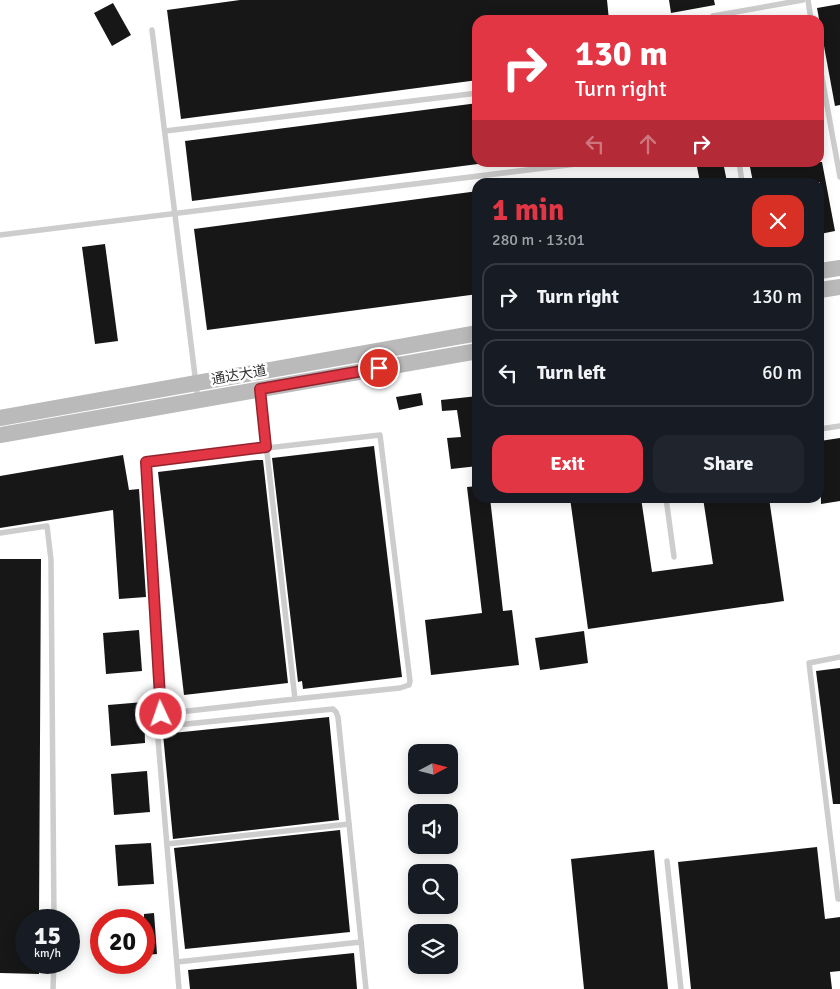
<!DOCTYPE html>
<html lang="en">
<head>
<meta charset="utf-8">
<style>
  :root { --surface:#171b24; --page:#20242c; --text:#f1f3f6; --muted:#9ea1a6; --line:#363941; --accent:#e23645 }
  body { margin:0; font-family:Signika,"Noto Sans SC",sans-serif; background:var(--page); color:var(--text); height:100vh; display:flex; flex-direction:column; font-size:19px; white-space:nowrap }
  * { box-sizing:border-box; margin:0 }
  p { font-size:16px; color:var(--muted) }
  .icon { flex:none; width:28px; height:28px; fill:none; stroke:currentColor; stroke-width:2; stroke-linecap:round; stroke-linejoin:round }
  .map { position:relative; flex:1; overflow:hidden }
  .sheet { position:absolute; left:472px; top:178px; width:352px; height:325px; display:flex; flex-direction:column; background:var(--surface); border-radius:15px; box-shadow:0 2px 12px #0003 }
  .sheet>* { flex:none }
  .hud { position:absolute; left:472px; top:15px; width:352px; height:152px; border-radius:15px; box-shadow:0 2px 12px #0003; background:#e23645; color:#fff; overflow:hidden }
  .needle { width:32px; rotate:83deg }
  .tools { position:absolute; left:408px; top:744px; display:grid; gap:10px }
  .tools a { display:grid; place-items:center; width:50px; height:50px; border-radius:10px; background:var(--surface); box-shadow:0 2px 12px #0003; font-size:25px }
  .speed { position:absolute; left:15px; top:909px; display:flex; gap:10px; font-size:25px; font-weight:700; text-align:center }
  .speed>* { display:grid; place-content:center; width:65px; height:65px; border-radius:50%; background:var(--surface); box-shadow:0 2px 12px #0003; line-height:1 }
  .speed small { font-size:12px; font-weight:400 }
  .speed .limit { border:8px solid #d22; background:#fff; color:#111 }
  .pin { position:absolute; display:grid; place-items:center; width:42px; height:42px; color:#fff; margin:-21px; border:2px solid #fff; border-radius:50%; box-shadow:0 1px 5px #0007 }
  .me { position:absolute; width:55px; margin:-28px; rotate:357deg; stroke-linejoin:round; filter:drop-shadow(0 0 4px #0008) }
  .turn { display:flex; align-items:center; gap:18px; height:105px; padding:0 20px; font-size:22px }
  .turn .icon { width:65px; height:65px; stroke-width:2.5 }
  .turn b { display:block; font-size:35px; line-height:42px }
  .lanes { display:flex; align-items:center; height:48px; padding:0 20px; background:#0003; justify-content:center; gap:25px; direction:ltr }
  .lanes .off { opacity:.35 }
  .round { display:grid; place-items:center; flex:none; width:52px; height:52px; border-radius:15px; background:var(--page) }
  .overview { display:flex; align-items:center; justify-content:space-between; height:85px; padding:0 20px }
  h1 { font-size:30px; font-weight:700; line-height:38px; color:var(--accent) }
  .action { display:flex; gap:10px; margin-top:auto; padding:10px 20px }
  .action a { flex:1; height:58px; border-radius:15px; background:var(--accent); color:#fff; font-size:20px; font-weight:700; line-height:58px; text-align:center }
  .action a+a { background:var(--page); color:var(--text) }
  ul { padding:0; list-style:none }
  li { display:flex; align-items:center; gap:15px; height:68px; margin:0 10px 8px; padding:0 10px; border:2px solid var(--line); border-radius:15px }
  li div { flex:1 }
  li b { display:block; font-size:19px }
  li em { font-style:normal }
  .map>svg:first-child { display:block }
</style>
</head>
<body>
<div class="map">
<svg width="840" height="989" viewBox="0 0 840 989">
  <rect width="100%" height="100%" fill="#fff"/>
  <g fill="#171717">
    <path d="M240,0H607L609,20H478V80L181,119L167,10Z"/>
    <path d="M669,0H714L715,5L671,13Z"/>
    <path d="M113,3L131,35L112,46L94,13Z"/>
    <path d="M840,4V105L835,106L817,8Z"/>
    <path d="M478,103V164L192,201L185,141Z"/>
    <path d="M696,162H723L727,182H700Z"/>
    <path d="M749,162H822L835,231L820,234V182H753Z"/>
    <path d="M478,191V294L207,330L194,229Z"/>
    <path d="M105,244L118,341L95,344L82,247Z"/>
    <path d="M421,393L423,405L399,410L396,397Z"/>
    <path d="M478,396V466L451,469L447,438L461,437L457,410L442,411L441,400Z"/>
    <path d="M840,438V501L821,504L820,441Z"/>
    <path d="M374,446L402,677L303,689L302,681L298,682L272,458Z"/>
    <path d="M123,455L129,490L139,489L146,597L119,599L113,510L0,528V476Z"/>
    <path d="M257,460H263L288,683L184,695L158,472Z"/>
    <path d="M478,486V498H490L503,611L512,610L519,665L431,675L425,620L482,613L467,487Z"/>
    <path d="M570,498H641L652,572L713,564L703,498H769L784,601L588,629Z"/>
    <path d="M0,559H41L39,920H26V962H39V974L0,973Z"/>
    <path d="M139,630L142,671L106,674L103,633Z"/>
    <path d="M584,631L588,663L540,670L535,638Z"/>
    <path d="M840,668V804H833L816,671Z"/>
    <path d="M144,702L145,743L111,746L108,705Z"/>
    <path d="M329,717L339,820L173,839L163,734Z"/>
    <path d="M147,771L150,812L114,815L111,774Z"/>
    <path d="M340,830L350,932L185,949L174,848Z"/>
    <path d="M151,843L154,884L118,886L115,845Z"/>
    <path d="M817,847L825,919L840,917V971L830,972L832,989H691L678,862Z"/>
    <path d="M654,850L668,989H584L571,859Z"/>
    <path d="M154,913L157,954L144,955V914Z"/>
    <path d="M354,953L357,989H190L188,970Z"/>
  </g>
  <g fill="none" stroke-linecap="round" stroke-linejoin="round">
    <g stroke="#cdcdcd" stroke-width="5.5">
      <path d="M808,0L811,20"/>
      <path d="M714,20L713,16L803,0"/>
      <path d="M152,30L198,400"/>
      <path d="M820,67L840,177"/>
      <path d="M165,131L478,93"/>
      <path d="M739,162L742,182"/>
      <path d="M0,235L592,162"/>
      <path d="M260,391L295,699L161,714L146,462L380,435L410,681L409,685L400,688L295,699"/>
      <path d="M820,429L840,426"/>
      <path d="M666,498L674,557"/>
      <path d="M0,533L47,526L51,560L54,920"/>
      <path d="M840,657L809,663L838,899H840"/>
      <path d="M167,844L349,824"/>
      <path d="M667,861L681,989"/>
      <path d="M177,962L361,942"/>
      <path d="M53,989L54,962"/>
      <path d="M179,989L157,727L333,709L336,712L338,717L366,989"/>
    </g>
    <g stroke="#bababa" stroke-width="16">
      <path d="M820,271L840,268"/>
      <path d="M820,290L840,287"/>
      <path d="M0,418L478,333"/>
      <path d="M0,435L478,351"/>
    </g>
  </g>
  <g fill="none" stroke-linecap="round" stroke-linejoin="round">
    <g stroke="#93232d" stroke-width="12">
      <path id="route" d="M161,714L146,462L266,447L260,389L379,368"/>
    </g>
    <use href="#route" stroke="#e23645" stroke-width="9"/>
  </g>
  <g text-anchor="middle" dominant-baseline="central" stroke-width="5" stroke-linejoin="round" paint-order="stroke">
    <g font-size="14" fill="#303030" stroke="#fff">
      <text transform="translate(239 375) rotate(-10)">通达大道</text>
    </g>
  </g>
</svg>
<div class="tools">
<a><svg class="needle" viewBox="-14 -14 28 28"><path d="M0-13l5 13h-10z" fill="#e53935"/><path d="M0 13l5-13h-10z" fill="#9ea1a6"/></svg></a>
<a><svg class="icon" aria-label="sound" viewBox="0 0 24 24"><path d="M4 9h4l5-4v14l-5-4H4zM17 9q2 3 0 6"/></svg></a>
<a><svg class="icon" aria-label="search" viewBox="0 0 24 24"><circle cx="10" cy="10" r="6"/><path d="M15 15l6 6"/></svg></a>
<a><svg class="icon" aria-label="layers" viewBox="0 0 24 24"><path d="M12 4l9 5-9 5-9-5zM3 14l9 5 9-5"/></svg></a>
</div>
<div class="speed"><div>15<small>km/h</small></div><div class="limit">20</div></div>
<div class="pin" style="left:379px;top:368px;background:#d93025"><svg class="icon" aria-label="arrive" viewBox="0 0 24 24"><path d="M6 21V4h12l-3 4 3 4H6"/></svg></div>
<svg class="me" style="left:161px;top:714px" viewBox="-20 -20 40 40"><circle r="17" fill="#e23645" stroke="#fff" stroke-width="3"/><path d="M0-11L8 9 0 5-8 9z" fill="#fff"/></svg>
<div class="hud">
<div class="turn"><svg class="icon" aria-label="right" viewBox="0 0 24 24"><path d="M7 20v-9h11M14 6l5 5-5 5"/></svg><div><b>130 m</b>Turn right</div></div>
<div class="lanes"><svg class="icon off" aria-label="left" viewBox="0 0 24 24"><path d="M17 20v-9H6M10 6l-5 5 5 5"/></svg><svg class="icon off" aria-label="ahead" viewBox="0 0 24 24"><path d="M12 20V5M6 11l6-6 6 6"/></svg><svg class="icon" aria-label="right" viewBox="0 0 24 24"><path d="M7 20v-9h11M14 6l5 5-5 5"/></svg></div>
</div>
<section class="sheet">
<div class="overview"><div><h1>1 min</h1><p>280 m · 13:01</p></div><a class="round" style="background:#d93025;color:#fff"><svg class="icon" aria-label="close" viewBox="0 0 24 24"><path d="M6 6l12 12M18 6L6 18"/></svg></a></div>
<ul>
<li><svg class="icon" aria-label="right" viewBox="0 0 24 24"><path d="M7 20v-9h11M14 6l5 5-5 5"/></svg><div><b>Turn right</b></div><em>130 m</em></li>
<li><svg class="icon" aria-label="left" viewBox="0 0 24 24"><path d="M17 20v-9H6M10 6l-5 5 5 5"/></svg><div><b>Turn left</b></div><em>60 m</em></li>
</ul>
<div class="action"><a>Exit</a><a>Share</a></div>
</section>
</div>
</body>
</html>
